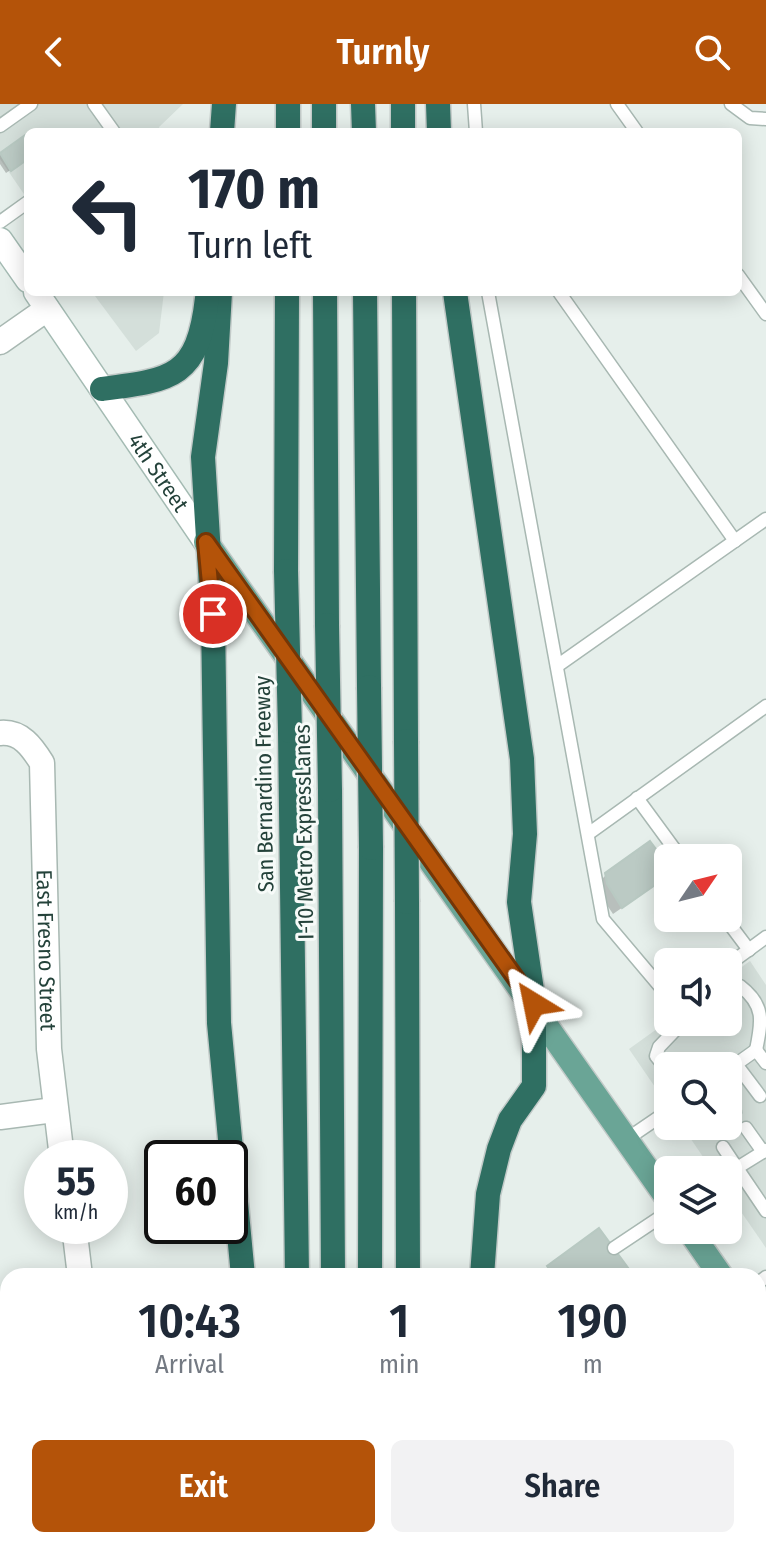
<!DOCTYPE html>
<html lang="en">
<head>
<meta charset="utf-8">
<style>
  :root { --surface:#fff; --page:#f2f2f3; --text:#1f2937; --muted:#747a83; --accent:#b45309 }
  body { margin:0; font-family:"Fira Sans Condensed",sans-serif; background:var(--page); color:var(--text); height:100vh; display:flex; flex-direction:column; font-size:30px; white-space:nowrap }
  * { box-sizing:border-box; margin:0 }
  p { font-size:26px; color:var(--muted) }
  .icon { flex:none; width:44px; height:44px; fill:none; stroke:currentColor; stroke-width:2; stroke-linecap:round; stroke-linejoin:round }
  .map { position:relative; flex:1; overflow:hidden }
  .details { position:absolute; left:0px; top:1164px; width:766px; height:280px; display:flex; flex-direction:column; background:var(--surface); border-radius:24px 24px 0 0; box-shadow:0 4px 20px #0003 }
  .details>* { flex:none }
  .guide { position:absolute; left:24px; top:24px; width:718px; height:168px; border-radius:12px; box-shadow:0 4px 20px #0003; background:#fff; color:var(--text); overflow:hidden }
  .needle { width:52px; rotate:55deg }
  .controls { position:absolute; left:654px; top:740px; display:grid; gap:16px }
  .controls a { display:grid; place-items:center; width:88px; height:88px; border-radius:12px; background:var(--surface); box-shadow:0 4px 20px #0003; font-size:40px }
  .speed { position:absolute; left:24px; top:1036px; display:flex; gap:16px; font-size:40px; font-weight:700; text-align:center }
  .speed>* { display:grid; place-content:center; width:104px; height:104px; border-radius:50%; background:var(--surface); box-shadow:0 4px 20px #0003; line-height:1 }
  .speed small { font-size:20px; font-weight:400 }
  .speed .limit { border:4px solid #111; border-radius:12px; background:#fff; color:#111 }
  .pin { position:absolute; display:grid; place-items:center; width:68px; height:68px; color:#fff; margin:-34px; border:4px solid #fff; border-radius:50%; box-shadow:0 2px 8px #0007 }
  .me { position:absolute; width:88px; margin:-44px; rotate:325deg; stroke-linejoin:round; filter:drop-shadow(0 0 6px #0008) }
  .turn { display:flex; align-items:center; gap:28px; height:168px; padding:0 32px; font-size:36px }
  .turn .icon { width:104px; height:104px; stroke-width:2.5 }
  .turn b { display:block; font-size:56px; line-height:68px }
  .eta { display:flex; justify-content:space-evenly; align-items:center; height:136px; text-align:center }
  .eta b { font-size:48px; font-weight:600; line-height:56px }
  .button { display:flex; gap:16px; margin-top:auto; padding:16px 32px }
  .button a { flex:1; height:92px; border-radius:12px; background:var(--accent); color:#fff; font-size:32px; font-weight:600; line-height:92px; text-align:center }
  .button a+a { background:var(--page); color:var(--text) }
  header { display:flex; justify-content:space-between; align-items:center; height:104px; padding:0 32px; background:var(--accent); color:#fff; font-size:36px; font-weight:600 }
  .map>svg:first-child { display:block }
</style>
</head>
<body>
<header><svg class="icon" aria-label="back" viewBox="0 0 24 24"><path d="M15 5l-7 7 7 7"/></svg>Turnly<svg class="icon" aria-label="search" viewBox="0 0 24 24"><circle cx="10" cy="10" r="6"/><path d="M15 15l6 6"/></svg></header>
<div class="map">
<svg width="766" height="1444" viewBox="0 0 766 1444">
  <rect width="100%" height="100%" fill="#e6efeb"/>
  <g fill="#d4dfda">
    <path d="M0,0H183L159,23L161,28H28V96L0,55Z"/>
    <path d="M92,188H164L159,229L136,247Z"/>
    <path d="M750,857L766,881V1144L728,1089V1066H712L682,1022H728V962H668V1002L629,945L668,917L728,918V873Z"/>
    <path d="M758,1320L766,1332V1444H489V1436H758Z"/>
  </g>
  <g fill="#0003">
    <path d="M28,32V54L6,69L0,60V51Z"/>
    <path d="M668,765L662,776L613,810L599,789L598,779L606,771Z"/>
    <path d="M548,1164L631,1172H540Z"/>
    <path d="M556,1436H626L632,1444H562Z"/>
  </g>
  <g fill="#bbcac4" stroke="#b8c9c2" stroke-width="2">
    <path d="M28,29V55L11,67L0,49Z"/>
    <path d="M650,737L668,761V772L622,804L607,780L605,769Z"/>
    <path d="M599,1124L634,1172H554L547,1162Z"/>
    <path d="M766,1376V1403L758,1408V1381Z"/>
    <path d="M584,1436H629L634,1444H589Z"/>
    <path d="M682,1436H719L707,1444H671Z"/>
  </g>
  <g fill="none" stroke-linecap="round" stroke-linejoin="round">
    <g stroke="#a8b8b2" stroke-width="15">
      <g id="lane">
        <path d="M94,0L114,28"/>
        <path d="M474,0L476,28"/>
        <path d="M617,0L637,28"/>
        <path d="M731,0L750,14L766,15"/>
        <path d="M0,22L31,0"/>
        <path d="M0,118L28,98"/>
        <path d="M738,171L766,210"/>
        <path d="M488,188L603,815L668,892"/>
        <path d="M559,188L735,437"/>
        <path d="M557,562L766,415"/>
        <path d="M637,694L681,754"/>
        <path d="M588,730L766,602"/>
        <path d="M725,814L749,846"/>
        <path d="M728,861L766,833"/>
        <path d="M728,888L740,882C765,901 762,917 756,946"/>
        <path d="M736,960L760,992"/>
        <path d="M728,966L756,946L766,959"/>
        <path d="M668,967L656,952L659,943L679,922"/>
        <path d="M728,999L735,1008"/>
        <path d="M708,1022L710,1024"/>
        <path d="M746,1024L763,1048"/>
        <path d="M627,1035L668,1007"/>
        <path d="M723,1043L737,1064L766,1046"/>
        <path d="M728,1069L737,1064L766,1107"/>
        <path d="M614,1144L668,1108"/>
        <path d="M758,1179L766,1173"/>
        <path d="M758,1323L766,1318"/>
        <path d="M535,1436L541,1444"/>
      </g>
    </g>
    <g stroke="#a8b8b2" stroke-width="27">
      <g id="street">
        <path d="M0,238L47,205"/>
        <path id="s1" d="M0,629C21,627 32,643 42,659L49,945L62,1054"/>
        <path d="M0,1013L54,1006"/>
        <path d="M74,1122L80,1172"/>
        <path d="M0,1368L8,1367"/>
        <path d="M89,1436L90,1444"/>
      </g>
    </g>
    <g stroke="#a4bbb3" stroke-width="27">
      <g id="secondary">
        <path d="M0,136L28,176"/>
        <path id="s2" d="M36,188L206,438"/>
      </g>
    </g>
    <g stroke="#c2cac8" stroke-width="27">
      <g id="primary">
        <path d="M206,438L668,1095"/>
        <path d="M689,1126L721,1172"/>
        <path d="M758,1225L766,1237"/>
      </g>
    </g>
    <g stroke="#c2cac8" stroke-width="27">
      <g id="highway">
        <path d="M324,0V28"/>
        <path d="M363,0L364,28"/>
        <path d="M403,0V28"/>
        <path d="M438,0L439,28"/>
        <path d="M222,28L224,0"/>
        <path d="M288,28V0"/>
        <path d="M220,188L216,259L203,353L213,515L219,919L243,1172"/>
        <path d="M325,188L327,521"/>
        <path d="M365,188L369,583"/>
        <path d="M404,188L406,637"/>
        <path d="M455,188L522,655L525,730L519,798L534,900V982L510,1016L499,1045L488,1090L482,1172"/>
        <path d="M102,285C173,276 198,273 207,194"/>
        <path d="M286,467L287,188"/>
        <path d="M290,627L297,1172"/>
        <path d="M330,686L333,1172"/>
        <path d="M407,798L408,1172"/>
        <path d="M370,1172L371,744"/>
        <path d="M258,1436V1444"/>
        <path d="M333,1436V1444"/>
        <path d="M371,1436V1444"/>
        <path d="M298,1444V1436"/>
        <path d="M407,1444V1436"/>
        <path d="M467,1444V1436"/>
      </g>
    </g>
    <use href="#lane" stroke="#fff" stroke-width="12"/>
    <use href="#street" stroke="#fff" stroke-width="24"/>
    <use href="#secondary" stroke="#fff" stroke-width="24"/>
    <use href="#primary" stroke="#6aa596" stroke-width="24"/>
    <use href="#highway" stroke="#2f6f62" stroke-width="24"/>
    <g stroke="#c2cac8" stroke-width="27" stroke-linecap="butt">
      <g id="highway-bridge">
        <path d="M286,467L290,627"/>
        <path d="M327,521L330,686"/>
        <path d="M369,583L371,744"/>
        <path d="M406,637L407,798"/>
      </g>
    </g>
    <use href="#highway-bridge" stroke="#2f6f62" stroke-width="24"/>
  </g>
  <g fill="none" stroke-linecap="round" stroke-linejoin="round">
    <g stroke="#753606" stroke-width="20">
      <path id="route" d="M213,510L206,438L534,900"/>
    </g>
    <use href="#route" stroke="#b45309" stroke-width="14"/>
  </g>
  <g text-anchor="middle" dominant-baseline="central" stroke-width="6" stroke-linejoin="round" paint-order="stroke">
    <g font-size="22" fill="#24423a" stroke="#f7fbf9">
      <text stroke="none"><textPath href="#s2" startOffset="218">4th Street</textPath></text>
      <text transform="translate(264 680) rotate(-91)">San Bernardino Freeway</text>
      <text transform="translate(304 728) rotate(-91)">I-10 Metro ExpressLanes</text>
      <text stroke="none"><textPath href="#s1" startOffset="242">East Fresno Street</textPath></text>
    </g>
  </g>
</svg>
<div class="controls">
<a><svg class="needle" viewBox="-14 -14 28 28"><path d="M0-13l5 13h-10z" fill="#e53935"/><path d="M0 13l5-13h-10z" fill="#747a83"/></svg></a>
<a><svg class="icon" aria-label="sound" viewBox="0 0 24 24"><path d="M4 9h4l5-4v14l-5-4H4zM17 9q2 3 0 6"/></svg></a>
<a><svg class="icon" aria-label="search" viewBox="0 0 24 24"><circle cx="10" cy="10" r="6"/><path d="M15 15l6 6"/></svg></a>
<a><svg class="icon" aria-label="layers" viewBox="0 0 24 24"><path d="M12 4l9 5-9 5-9-5zM3 14l9 5 9-5"/></svg></a>
</div>
<div class="speed"><div>55<small>km/h</small></div><div class="limit">60</div></div>
<div class="pin" style="left:213px;top:510px;background:#d93025"><svg class="icon" aria-label="arrive" viewBox="0 0 24 24"><path d="M6 21V4h12l-3 4 3 4H6"/></svg></div>
<svg class="me" style="left:534px;top:900px" viewBox="-20 -20 40 40"><path d="M0-17L14 15 0 8-14 15z" fill="#b45309" stroke="#fff" stroke-width="4"/></svg>
<div class="guide">
<div class="turn"><svg class="icon" aria-label="left" viewBox="0 0 24 24"><path d="M17 20v-9H6M10 6l-5 5 5 5"/></svg><div><b>170 m</b>Turn left</div></div>
</div>
<section class="details">
<div class="eta">
<div><b>10:43</b><p>Arrival</p></div>
<div><b>1</b><p>min</p></div>
<div><b>190</b><p>m</p></div>
</div>
<div class="button"><a>Exit</a><a>Share</a></div>
</section>
</div>
</body>
</html>
